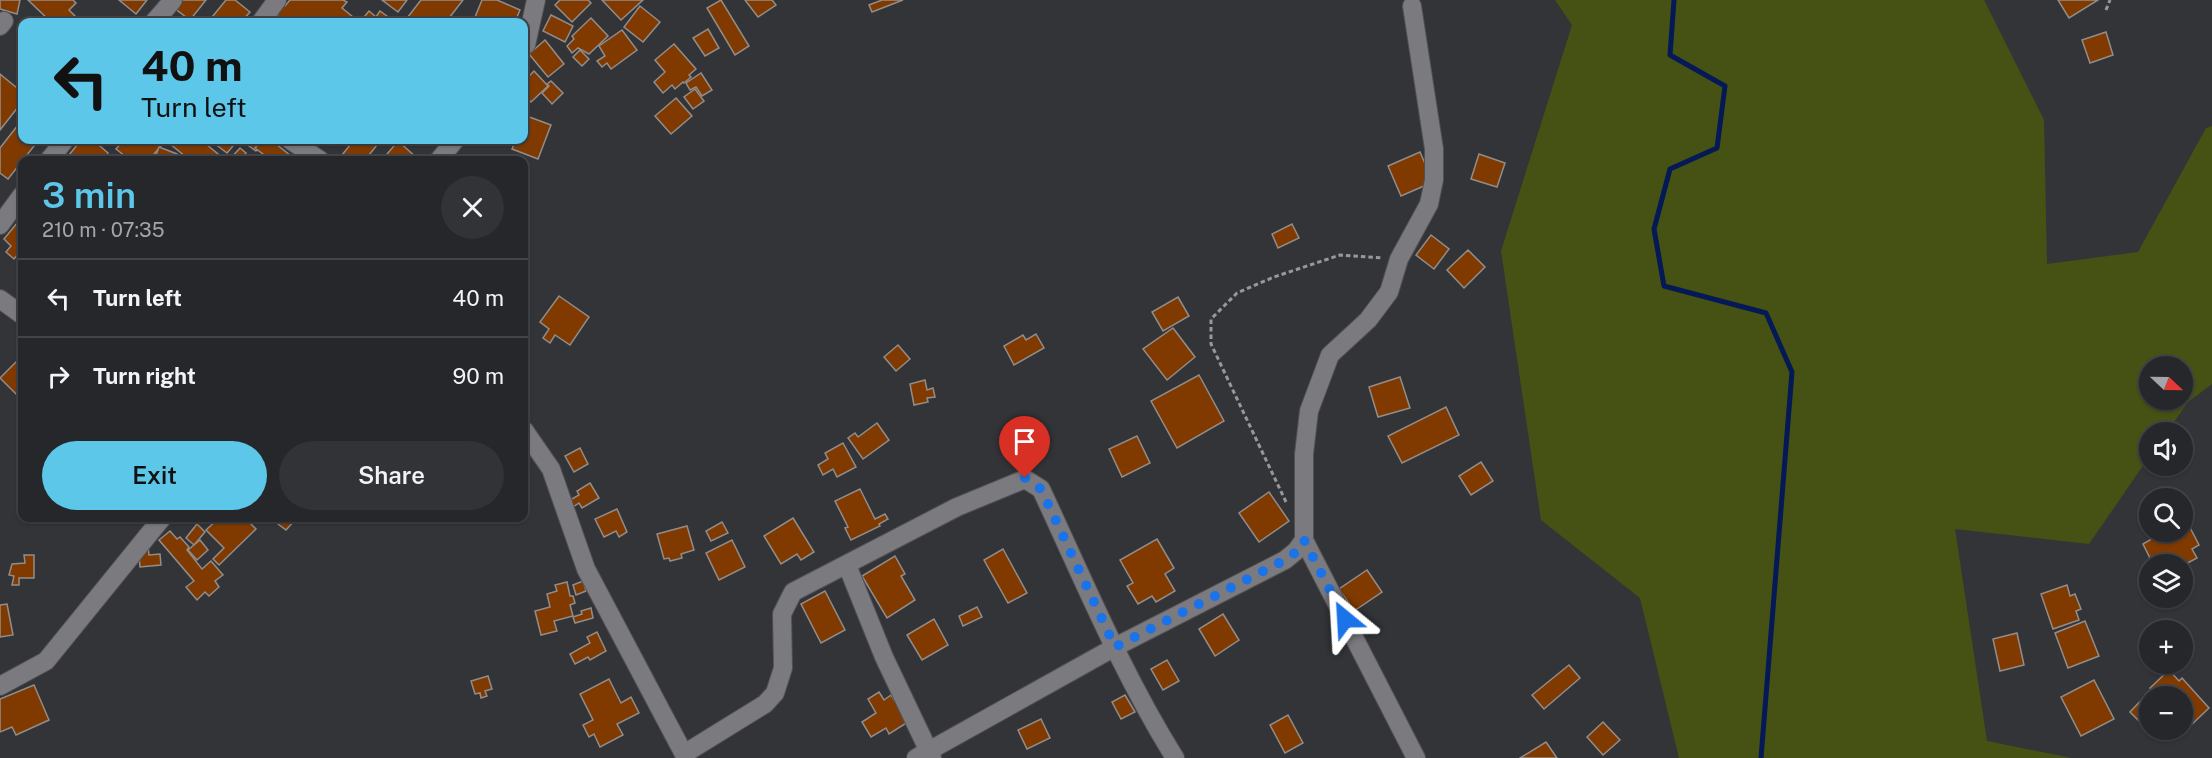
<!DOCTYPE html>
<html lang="en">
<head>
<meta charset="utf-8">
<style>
  :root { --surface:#26272a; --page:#323336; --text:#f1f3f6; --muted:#a4a5a8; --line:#424447; --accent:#5cc7e8 }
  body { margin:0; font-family:"Public Sans",sans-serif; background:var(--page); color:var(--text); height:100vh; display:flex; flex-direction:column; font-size:22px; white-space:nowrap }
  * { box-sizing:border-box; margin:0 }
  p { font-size:20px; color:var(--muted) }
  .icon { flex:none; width:33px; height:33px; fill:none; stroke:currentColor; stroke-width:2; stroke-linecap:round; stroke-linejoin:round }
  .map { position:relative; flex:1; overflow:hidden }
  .details { position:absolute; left:18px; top:156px; width:510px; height:366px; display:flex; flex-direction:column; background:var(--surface); border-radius:12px; box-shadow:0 2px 4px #0004,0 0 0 2px var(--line) }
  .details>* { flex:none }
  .hud { position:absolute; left:18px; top:18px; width:510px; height:126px; border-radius:12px; box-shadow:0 2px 4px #0004,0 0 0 2px var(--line); background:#5cc7e8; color:#111; overflow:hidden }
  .needle { width:39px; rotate:112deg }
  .buttons { position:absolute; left:2139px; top:356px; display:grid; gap:12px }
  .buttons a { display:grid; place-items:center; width:54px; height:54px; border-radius:50%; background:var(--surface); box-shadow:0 2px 4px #0004,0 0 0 2px var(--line); font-size:30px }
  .pin { position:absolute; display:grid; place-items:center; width:51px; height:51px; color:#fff; margin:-62px -26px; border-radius:50% 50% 50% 0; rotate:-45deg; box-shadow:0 0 6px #0007 }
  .pin .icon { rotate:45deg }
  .me { position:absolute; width:66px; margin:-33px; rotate:333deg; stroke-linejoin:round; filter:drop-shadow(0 0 4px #0008) }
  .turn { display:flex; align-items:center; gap:21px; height:126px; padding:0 24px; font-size:27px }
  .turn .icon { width:78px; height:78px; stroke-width:2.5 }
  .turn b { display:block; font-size:42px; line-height:51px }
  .round { display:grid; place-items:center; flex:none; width:63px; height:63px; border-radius:32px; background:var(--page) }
  .headline { display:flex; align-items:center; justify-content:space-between; height:102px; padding:0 24px }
  h1 { font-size:36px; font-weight:600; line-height:45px; color:var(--accent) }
  .cta { display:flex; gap:12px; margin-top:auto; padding:12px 24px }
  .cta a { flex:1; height:69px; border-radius:36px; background:var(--accent); color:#111; font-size:24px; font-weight:600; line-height:69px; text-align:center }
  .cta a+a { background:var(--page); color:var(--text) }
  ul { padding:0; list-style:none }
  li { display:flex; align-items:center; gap:18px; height:78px; padding:0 24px; border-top:2px solid var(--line) }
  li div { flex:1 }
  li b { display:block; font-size:22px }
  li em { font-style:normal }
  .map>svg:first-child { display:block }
</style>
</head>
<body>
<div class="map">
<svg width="2212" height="758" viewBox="0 0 2212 758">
  <rect width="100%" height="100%" fill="#333438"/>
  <path fill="#455214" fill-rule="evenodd" d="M1555,0H1984L2044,120L2047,264L2138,252L2206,128L2212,126V384L2188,402L2167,432H2150L2149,457L2089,544L1955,529L1987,741L2072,758H1679L1640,598L1541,520L1501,251L1572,25ZM2150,366H2182V399H2150Z"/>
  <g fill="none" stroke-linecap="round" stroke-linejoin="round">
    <path stroke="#041956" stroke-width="5" d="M1674,0L1670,55L1725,86L1717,148L1670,169L1654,229L1664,286L1766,313L1792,372L1761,758"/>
  </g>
  <g fill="#803a00" stroke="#928d8a" stroke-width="1.5">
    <path d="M0,0H20L17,14L0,9Z"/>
    <path d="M28,0H73L76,3L69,10L78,19L75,22H51Z"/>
    <path d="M119,0H147L136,14Z"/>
    <path d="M180,0H206L190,20L174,8Z"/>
    <path d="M226,0H235L250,12L241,22H208Z"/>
    <path d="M290,0H343L347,2L342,8L353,17L348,22H274L278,16L273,12L281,2L285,6Z"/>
    <path d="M382,0H407L398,12Z"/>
    <path d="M421,0H463L446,22H404Z"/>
    <path d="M482,0H497L520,10L515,22H517H473Z"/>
    <path d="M560,0H588L591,3L572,22L555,5Z"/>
    <path d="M602,0H643L621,20Z"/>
    <path d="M721,0L749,46L735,55L707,8Z"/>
    <path d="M745,0H772L776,5L758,17Z"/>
    <path d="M882,0H903L872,12L869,5Z"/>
    <path d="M2058,0H2098L2069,18Z"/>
    <path d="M640,6L660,22L643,42L624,27Z"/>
    <path d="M369,11L376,17L380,11L395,22H360Z"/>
    <path d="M551,15L573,26L565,42L543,31Z"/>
    <path d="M591,18L608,36L589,54L578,48L572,53L567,46L574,39L572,36Z"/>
    <path d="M708,29L719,48L705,56L693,38Z"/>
    <path d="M622,30L637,50L611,69L607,63L602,67L597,61L605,56L599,46Z"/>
    <path d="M2106,32L2113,55L2090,63L2082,40Z"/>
    <path d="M545,40L564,64L548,77L529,54Z"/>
    <path d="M674,44L696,69L689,75L691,77L684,83L683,82L675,89L672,85L663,93L654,82L665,72L655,60Z"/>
    <path d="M580,50L589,59L582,66L573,57Z"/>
    <path d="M534,71L548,86L531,102L524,95V81Z"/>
    <path d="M701,73L712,90L702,96L696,87L690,90L686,83Z"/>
    <path d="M0,74L22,92V102L0,130Z"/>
    <path d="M551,81L563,93L552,104L542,93L549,86L547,84Z"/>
    <path d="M695,89L704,101L693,109L684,97Z"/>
    <path d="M676,98L692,116L671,134L655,116Z"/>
    <path d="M524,115L551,125L538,159L512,149L516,140H524Z"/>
    <path d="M18,125L22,128V140L38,141L8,179L0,173V148Z"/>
    <path d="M81,140H93L108,153L106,160H65Z"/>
    <path d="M124,140H166L149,160H130L116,149Z"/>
    <path d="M172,140H201L218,154L217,156L219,160H190L170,144Z"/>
    <path d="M210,140H238L227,153Z"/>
    <path d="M255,140L264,141L256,151L249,146Z"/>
    <path d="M262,140H271L296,160H271L255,148Z"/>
    <path d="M354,140H381L365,160H338Z"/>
    <path d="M398,141L417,158L415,160H382Z"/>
    <path d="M159,147L177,154L174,160H154Z"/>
    <path d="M240,148L246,153L239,160H231L230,159Z"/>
    <path d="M1420,152L1433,182L1401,196L1388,166Z"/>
    <path d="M1479,154L1505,163L1497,187L1471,179Z"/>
    <path d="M22,217V249L14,259L6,252L11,246L4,239Z"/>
    <path d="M1292,224L1299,238L1278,248L1272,234Z"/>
    <path d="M1431,235L1449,249L1434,269L1416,255Z"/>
    <path d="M1468,250L1485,267L1464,288L1447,270Z"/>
    <path d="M559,296L589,317L570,345L555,335L550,343L543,338L549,329L540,322Z"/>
    <path d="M1178,297L1189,316L1163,331L1152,312Z"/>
    <path d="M1173,328L1195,357L1167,380L1143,349Z"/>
    <path d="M1036,334L1044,348L1014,365L1004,346L1023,335L1026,340Z"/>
    <path d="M898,345L910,359L896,371L884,357Z"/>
    <path d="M22,356V390L17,395L0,378Z"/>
    <path d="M1199,375L1224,421L1177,448L1151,401Z"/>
    <path d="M1400,377L1410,408L1378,417L1369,387Z"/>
    <path d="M925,380L927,390L933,388L935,397L927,398L928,402L914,405L910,384Z"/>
    <path d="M1446,407L1459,435L1402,463L1388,436Z"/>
    <path d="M877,423L889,440L863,459L848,438L855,433L858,437Z"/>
    <path d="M1137,436L1150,463L1122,477L1109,449Z"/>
    <path d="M843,443L856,467L837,477L833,469L823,475L818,465L828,459L825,453Z"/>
    <path d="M580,448L588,464L574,472L565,456Z"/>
    <path d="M1481,462L1493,481L1471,495L1459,476Z"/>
    <path d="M590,483L599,498L582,508L579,503L573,507L570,500L579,495L577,491Z"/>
    <path d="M860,489L875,519L885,514L888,519L879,524L880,526L851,540L845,528L848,527L835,501Z"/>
    <path d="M1269,492L1289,521L1259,542L1239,513Z"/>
    <path d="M617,509L627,532L619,537L616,531L604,537L595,519Z"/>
    <path d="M2184,516L2199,545L2192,549L2197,558L2182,566V564H2153L2143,544L2160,534L2159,531H2182Z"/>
    <path d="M219,518H245L256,529L219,565L213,559L224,548L206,530Z"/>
    <path d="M270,518H297L286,530Z"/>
    <path d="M793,518L814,552L801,560L797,554L781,564L764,536Z"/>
    <path d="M722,522L728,533L711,541L706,531Z"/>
    <path d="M197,524L205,532L194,545L186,538Z"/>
    <path d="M687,526L694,550L681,554L682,558L670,561L669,558L664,559L657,534Z"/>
    <path d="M170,531L177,539L180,537L189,547L187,550L202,569L211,561L223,575L215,581L219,587L209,596L205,592L197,600L186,587L194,581L159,540Z"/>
    <path d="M1157,539L1174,568L1165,574L1175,591L1156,602L1152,596L1138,604L1127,586L1133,583L1120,560Z"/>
    <path d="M200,540L208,550L197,560L188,550Z"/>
    <path d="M732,540L745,567L719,580L706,553Z"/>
    <path d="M148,546L149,555L160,554L161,565L140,567L139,555Z"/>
    <path d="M1003,549L1027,593L1008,603L984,560Z"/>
    <path d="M24,555H34V578H19V585H12L14,576L9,575L12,564L25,563Z"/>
    <path d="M895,556L905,574L901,576L915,600L887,618L862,576Z"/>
    <path d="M1367,570L1382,592L1354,611L1339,589Z"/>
    <path d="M583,581L586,591L576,595L573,585Z"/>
    <path d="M567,582L570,596H573L575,603L570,605L573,616L554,621L557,631L541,635L535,611L550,607L547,594L557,591L555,585Z"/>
    <path d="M2067,585L2070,596L2075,594L2081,609L2076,611L2079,620L2053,629L2041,594Z"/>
    <path d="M825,591L845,630L821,643L801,604Z"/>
    <path d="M7,604L13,635L0,637V605Z"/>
    <path d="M977,607L982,617L963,626L959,616Z"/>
    <path d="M591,608L593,618L575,623L573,617L582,614L581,611Z"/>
    <path d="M1223,614L1239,640L1215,656L1199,629Z"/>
    <path d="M934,619L948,645L922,660L907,635Z"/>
    <path d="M2085,621L2099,656L2068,668L2055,633Z"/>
    <path d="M597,632L606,651L590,660L588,657L575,664L570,654L590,643L587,637Z"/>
    <path d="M2017,633L2024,665L2000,671L1993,639Z"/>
    <path d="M1167,660L1179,681L1163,690L1151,669Z"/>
    <path d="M1569,665L1580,678L1544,709L1532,695Z"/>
    <path d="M2169,670L2179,681L2182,678L2209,708L2187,729L2182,724V696H2157L2150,688Z"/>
    <path d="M488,676L492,689L485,691L487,696L481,698L480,693L475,694L471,681Z"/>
    <path d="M609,679L621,703L631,697L639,713L617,724L623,735L600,747L594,734L589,737L583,725L593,720L580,694Z"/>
    <path d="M2094,680L2114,719L2081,736L2061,697Z"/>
    <path d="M34,685L49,720L16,735L12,727L0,732V699Z"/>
    <path d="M879,692L884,700L891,695L908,722L889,734L886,728L871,737L862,722L876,713L868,699Z"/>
    <path d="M2149,692L2153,696H2150V729H2153L2150,732L2130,712Z"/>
    <path d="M1125,695L1135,712L1121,719L1112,702Z"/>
    <path d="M1288,715L1303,743L1285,753L1270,725Z"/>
    <path d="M1041,719L1050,738L1027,749L1018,730Z"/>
    <path d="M1603,722L1620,740L1603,755L1587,737Z"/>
    <path d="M1546,742L1557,758H1520Z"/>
  </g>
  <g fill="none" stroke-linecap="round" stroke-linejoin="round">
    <g stroke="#515155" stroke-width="20">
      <g id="street">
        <path d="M1412,6L1434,149V180L1429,204L1399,259L1389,292L1368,320L1330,355L1309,411L1304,454V540L1416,758"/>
        <path d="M154,22L173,0"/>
        <path d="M261,22L277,0"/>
        <path d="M0,26L4,21"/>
        <path d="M290,140L320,160"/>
        <path d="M49,160L65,140"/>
        <path d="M439,160L455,140"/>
        <path d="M0,225L22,195"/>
        <path d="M0,299L22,315"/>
        <path d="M524,430L551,469L586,569L686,758"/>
        <path d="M847,565L884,657L932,758"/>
        <path d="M0,686L46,661L162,518"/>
        <path d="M684,754L765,704L775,693L783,668L782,614L793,592L957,507L1025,479L1041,489C1083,579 1122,673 1175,758"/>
        <path d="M916,758L1115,647L1285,560L1296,551L1304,540"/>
      </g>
    </g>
    <g stroke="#515155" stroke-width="20">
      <path id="secondary" d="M526,45L536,0"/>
    </g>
    <g stroke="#97989b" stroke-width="3" stroke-dasharray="4.5 3" stroke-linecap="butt">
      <path d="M2106,10L2110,0"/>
      <path d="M1286,502L1211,344V319L1237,293L1274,277L1340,255L1383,258"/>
    </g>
    <use href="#street" stroke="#7a7a7f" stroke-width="18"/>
    <use href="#secondary" stroke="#7a7a7f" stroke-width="18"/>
  </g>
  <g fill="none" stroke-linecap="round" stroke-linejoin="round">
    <path stroke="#1a73e8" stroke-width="10" stroke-dasharray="0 18" d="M1025,478L1041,489L1115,647L1285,560L1296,552L1304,540L1345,619"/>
  </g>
</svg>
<div class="buttons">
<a><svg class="needle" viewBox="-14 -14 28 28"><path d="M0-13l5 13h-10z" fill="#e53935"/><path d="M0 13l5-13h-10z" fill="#a4a5a8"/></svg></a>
<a><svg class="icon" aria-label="sound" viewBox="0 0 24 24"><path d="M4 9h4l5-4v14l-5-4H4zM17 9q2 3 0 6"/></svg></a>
<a><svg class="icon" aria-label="search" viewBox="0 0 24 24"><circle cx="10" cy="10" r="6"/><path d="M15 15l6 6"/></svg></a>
<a><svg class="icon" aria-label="layers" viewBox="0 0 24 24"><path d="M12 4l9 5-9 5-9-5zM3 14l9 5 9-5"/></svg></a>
<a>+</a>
<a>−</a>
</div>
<div class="pin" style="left:1025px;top:478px;background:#d93025"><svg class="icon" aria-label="arrive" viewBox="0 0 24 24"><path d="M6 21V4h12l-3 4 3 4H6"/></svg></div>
<svg class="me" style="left:1345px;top:619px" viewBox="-20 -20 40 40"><path d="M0-17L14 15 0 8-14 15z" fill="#1a73e8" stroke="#fff" stroke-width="4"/></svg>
<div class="hud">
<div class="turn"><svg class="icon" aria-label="left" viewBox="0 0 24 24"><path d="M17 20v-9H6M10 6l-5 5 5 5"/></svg><div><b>40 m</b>Turn left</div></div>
</div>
<section class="details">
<div class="headline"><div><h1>3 min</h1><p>210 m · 07:35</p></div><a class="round"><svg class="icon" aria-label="close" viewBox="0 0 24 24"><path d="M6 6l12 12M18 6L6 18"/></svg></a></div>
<ul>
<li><svg class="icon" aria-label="left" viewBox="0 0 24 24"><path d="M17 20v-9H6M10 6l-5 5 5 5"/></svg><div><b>Turn left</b></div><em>40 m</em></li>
<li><svg class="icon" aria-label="right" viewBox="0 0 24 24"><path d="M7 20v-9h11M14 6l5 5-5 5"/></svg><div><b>Turn right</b></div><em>90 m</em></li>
</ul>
<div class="cta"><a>Exit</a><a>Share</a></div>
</section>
</div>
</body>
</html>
